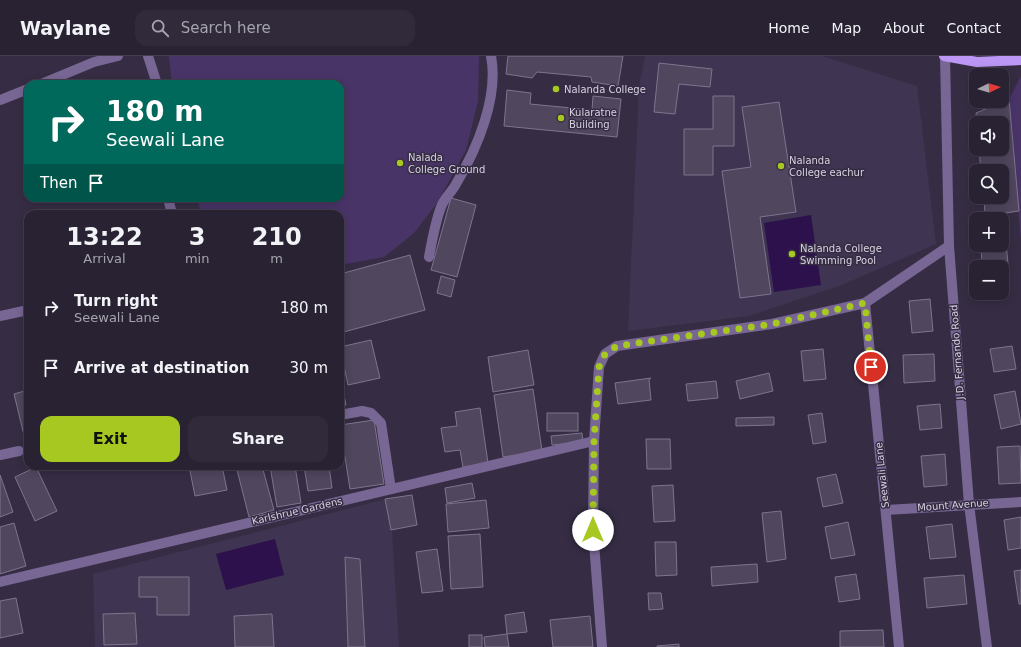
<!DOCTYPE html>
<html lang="en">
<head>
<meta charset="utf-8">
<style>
  :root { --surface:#282233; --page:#302a3b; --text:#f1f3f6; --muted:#a5a4ac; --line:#443f4e; --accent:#a6c820 }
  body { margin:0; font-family:"DejaVu Sans",sans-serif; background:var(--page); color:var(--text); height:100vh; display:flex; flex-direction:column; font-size:15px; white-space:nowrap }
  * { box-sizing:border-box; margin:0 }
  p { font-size:13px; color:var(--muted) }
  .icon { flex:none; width:22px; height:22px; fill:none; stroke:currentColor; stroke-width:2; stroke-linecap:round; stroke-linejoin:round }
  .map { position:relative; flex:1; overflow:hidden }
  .sheet { position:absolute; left:24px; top:154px; width:320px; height:260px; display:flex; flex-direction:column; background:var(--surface); border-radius:12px; box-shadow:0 2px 10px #0003,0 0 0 1px var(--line) }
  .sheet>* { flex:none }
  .top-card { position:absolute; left:24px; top:24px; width:320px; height:122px; border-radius:12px; box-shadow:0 2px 10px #0003,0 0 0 1px var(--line); background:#00695c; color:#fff; overflow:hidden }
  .needle { width:26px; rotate:85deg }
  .tools { position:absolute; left:969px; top:12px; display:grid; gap:8px }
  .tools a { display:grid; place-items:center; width:40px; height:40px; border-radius:8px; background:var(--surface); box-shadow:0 2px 10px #0003,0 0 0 1px var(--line); font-size:20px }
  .pin { position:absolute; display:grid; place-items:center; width:34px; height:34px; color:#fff; margin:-17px; border:2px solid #fff; border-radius:50%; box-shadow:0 1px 4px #0007 }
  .me { position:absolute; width:44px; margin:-22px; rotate:0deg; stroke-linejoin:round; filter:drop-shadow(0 0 3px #0008) }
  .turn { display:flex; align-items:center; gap:14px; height:84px; padding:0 16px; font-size:18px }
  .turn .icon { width:52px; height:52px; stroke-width:2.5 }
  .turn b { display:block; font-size:28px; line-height:34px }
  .then { display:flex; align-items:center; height:38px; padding:0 16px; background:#0003; gap:8px; font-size:15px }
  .eta { display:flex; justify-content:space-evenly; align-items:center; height:68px; text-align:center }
  .eta b { font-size:24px; font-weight:700; line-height:28px }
  .action { display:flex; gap:8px; margin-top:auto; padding:8px 16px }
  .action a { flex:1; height:46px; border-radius:12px; background:var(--accent); color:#111; font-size:16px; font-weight:700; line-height:46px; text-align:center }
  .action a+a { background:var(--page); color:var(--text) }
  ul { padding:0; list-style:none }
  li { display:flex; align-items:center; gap:12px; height:60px; padding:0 16px }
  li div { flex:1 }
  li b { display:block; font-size:15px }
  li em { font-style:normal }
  header { display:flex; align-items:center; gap:24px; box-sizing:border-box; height:56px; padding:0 20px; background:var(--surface); border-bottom:1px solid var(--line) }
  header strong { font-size:19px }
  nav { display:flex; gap:22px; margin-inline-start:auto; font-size:14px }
  .search { width:280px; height:36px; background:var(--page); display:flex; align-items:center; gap:10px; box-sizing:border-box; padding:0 14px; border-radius:12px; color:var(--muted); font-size:15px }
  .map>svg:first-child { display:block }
</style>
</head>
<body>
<header>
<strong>Waylane</strong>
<div class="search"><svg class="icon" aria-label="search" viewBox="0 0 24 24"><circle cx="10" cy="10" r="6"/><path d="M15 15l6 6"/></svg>Search here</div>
<nav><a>Home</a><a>Map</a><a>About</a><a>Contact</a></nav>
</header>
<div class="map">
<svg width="1021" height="591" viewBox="0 0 1021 591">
  <rect width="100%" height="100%" fill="#362d44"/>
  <g fill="#3f3451">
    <path d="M645,0H822L917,30L936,188L842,229L749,260L628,275L639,31Z"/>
    <path d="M390,442L399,591H95L93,518Z"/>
  </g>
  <g fill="#493468">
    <path d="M169,0H479L478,45L466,94L437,147L414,177L384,201L340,209V158H202L196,142H340V28H172Z"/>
    <path d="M1020,22H1021V184L1009,43Z"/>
  </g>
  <g fill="#2d114c">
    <path d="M811,159L821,229L774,236L764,167Z"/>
    <path d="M275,483L284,519L226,534L216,498Z"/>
  </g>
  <g fill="#50475f" stroke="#7d748e">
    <path d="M508,0H623L618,30L592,26L591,21L537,16L532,22L506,18Z"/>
    <path d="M659,7L712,13L710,31L679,28L675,58L654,56Z"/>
    <path d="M507,34L531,37L530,48L592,54L593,40L621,43L617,81L504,70Z"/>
    <path d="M713,40H734V90H713V119H684V73H713Z"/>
    <path d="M1009,43L1019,155L985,160L984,141H1002V115H981L979,93H1002V67H977L976,57Z"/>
    <path d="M779,46L796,156L760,161L771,238L740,242L722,115L751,111L742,51Z"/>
    <path d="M451,142L476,149L457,221L431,214Z"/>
    <path d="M1002,187H1006L1009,218H1002V211H982L981,189H1002Z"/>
    <path d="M410,199L425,254L340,277V218Z"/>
    <path d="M441,220L455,224L451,241L437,237Z"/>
    <path d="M930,243L933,275L912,277L909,245Z"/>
    <path d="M371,284L380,322L348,329L340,291Z"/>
    <path d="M1012,290L1016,313L994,316L990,293Z"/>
    <path d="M823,293L826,323L804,325L801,295Z"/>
    <path d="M528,294L534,329L493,336L488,301Z"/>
    <path d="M934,298L935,325L904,327L903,299Z"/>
    <path d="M769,317L773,335L740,343L736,325Z"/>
    <path d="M340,319L346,349L340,350Z"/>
    <path d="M651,322L649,324L651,344L618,348L615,327Z"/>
    <path d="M716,325L718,342L688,345L686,328Z"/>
    <path d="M533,333L542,395L503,401L494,339Z"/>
    <path d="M28,334V396L14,338Z"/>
    <path d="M1015,335L1021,368L1001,373L994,339Z"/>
    <path d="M940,348L942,372L920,374L917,350Z"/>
    <path d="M480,352L488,407L463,411L460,394L445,396L441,372L457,370L455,356Z"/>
    <rect x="547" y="357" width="31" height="18"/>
    <path d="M822,357L826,386L813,388L808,359Z"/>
    <path d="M774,361V369L736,370V362Z"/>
    <path d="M374,364L384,428L350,433L340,369Z"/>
    <path d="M582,377L583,386L552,389L551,380Z"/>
    <path d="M646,383H670L671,413H647Z"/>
    <path d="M1020,390L1021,427L999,428L997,391Z"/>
    <path d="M945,398L947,429L924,431L921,400Z"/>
    <path d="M189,410H222L227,434L195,440Z"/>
    <path d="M236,410H262L274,454L249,461Z"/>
    <path d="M270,410H295L301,447L277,451Z"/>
    <path d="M304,410H329L332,432L308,435Z"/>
    <path d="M36,411L57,455L35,465L15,421Z"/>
    <path d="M836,418L843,447L823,451L817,422Z"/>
    <path d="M0,419L13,456L0,461Z"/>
    <path d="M472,427L475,442L447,447L445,432Z"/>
    <path d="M673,429L675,465L654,466L652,430Z"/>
    <path d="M412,439L417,469L391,474L385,443Z"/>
    <path d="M486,444L489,472L448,476L446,448Z"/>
    <path d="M781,455L786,503L767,506L762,457Z"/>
    <path d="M1021,461V492L1008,494L1004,464Z"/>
    <path d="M848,466L855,499L831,503L825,471Z"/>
    <path d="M14,467L26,510L0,518V471Z"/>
    <path d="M952,468L956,501L930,503L926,471Z"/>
    <path d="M480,478L483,531L451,533L448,480Z"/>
    <path d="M655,486H676L677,519L656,520Z"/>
    <path d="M437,493L443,535L422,537L416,496Z"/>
    <path d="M345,501L360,503L365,591H348Z"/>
    <path d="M757,508L758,526L712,530L711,511Z"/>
    <path d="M1021,514V548H1019L1014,515Z"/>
    <path d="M856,518L860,543L839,546L835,521Z"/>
    <path d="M964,519L967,548L927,552L924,522Z"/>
    <path d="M139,521H189V559H157V541H139Z"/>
    <path d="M648,537H661L663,553L649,554Z"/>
    <path d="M16,542L23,577L0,582V545Z"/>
    <path d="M524,556L527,576L507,578L505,559Z"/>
    <path d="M135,557L137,588L104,589L103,558Z"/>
    <path d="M272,558L274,591H235L234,560Z"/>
    <path d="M590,560L593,591H553L550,564Z"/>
    <path d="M883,574L884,591H840V575Z"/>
    <path d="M507,578L509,591H485L484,581Z"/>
    <rect x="469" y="579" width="13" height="12"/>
    <path d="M679,588V591H657V590Z"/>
  </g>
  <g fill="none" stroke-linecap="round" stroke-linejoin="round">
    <g stroke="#786694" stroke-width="10">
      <path d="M148,0L157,28"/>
      <path d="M945,0L949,190L969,448L987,591"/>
      <path d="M41,28L94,6L118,0"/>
      <path d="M0,44L28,33"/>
      <path d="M168,142L172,158"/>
      <path d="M429,201C432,184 435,167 441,151C444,142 452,136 456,128C477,93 499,41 491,0"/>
      <path d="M865,247L899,591"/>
      <path d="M0,260L28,254"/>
      <path d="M340,359L362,355L371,357L381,367L391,433"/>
      <path d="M0,399L19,395"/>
      <path d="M886,454L1021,446"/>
      <path d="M0,526L594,385"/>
      <path d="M602,591L593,474L594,385L599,311L605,298L617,290L772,268L865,247L949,190"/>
    </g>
    <path stroke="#bd97f6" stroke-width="10" d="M944,0L977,6L1021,4"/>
  </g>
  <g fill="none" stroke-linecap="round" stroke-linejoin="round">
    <path stroke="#a6c820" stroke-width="7" stroke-dasharray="0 12.6" d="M593,474L594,385L599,311L605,298L617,290L772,268L865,247L871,311"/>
  </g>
  <g fill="#a6c820" stroke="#362d44" stroke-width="1.5">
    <circle cx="556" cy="33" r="4"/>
    <circle cx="561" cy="62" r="4"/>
    <circle cx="400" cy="107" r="4"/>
    <circle cx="781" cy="110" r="4"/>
    <circle cx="792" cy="198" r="4"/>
  </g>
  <g text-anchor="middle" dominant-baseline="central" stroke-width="3" stroke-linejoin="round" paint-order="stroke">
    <g font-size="10" fill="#d7d2e1" stroke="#362d44" text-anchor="start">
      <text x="564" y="33">Nalanda College</text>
      <text x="569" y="56">Kularatne<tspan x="569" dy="12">Building</tspan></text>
      <text x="408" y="101">Nalada<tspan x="408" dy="12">College Ground</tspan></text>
      <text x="789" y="104">Nalanda<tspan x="789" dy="12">College eachur</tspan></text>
      <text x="800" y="192">Nalanda College<tspan x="800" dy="12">Swimming Pool</tspan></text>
    </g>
    <g font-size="10" fill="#d7d2e1" stroke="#362d44">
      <text transform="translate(957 296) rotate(-94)">J.D. Fernando Road</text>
      <text transform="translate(882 419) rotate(-96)">Seewali Lane</text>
      <text transform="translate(953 449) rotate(-4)">Mount Avenue</text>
      <text transform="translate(297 455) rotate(-13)">Karlshrue Gardens</text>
    </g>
  </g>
</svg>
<div class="tools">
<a><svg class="needle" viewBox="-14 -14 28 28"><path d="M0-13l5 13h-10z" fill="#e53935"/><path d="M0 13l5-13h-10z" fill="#a5a4ac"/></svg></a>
<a><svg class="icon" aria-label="sound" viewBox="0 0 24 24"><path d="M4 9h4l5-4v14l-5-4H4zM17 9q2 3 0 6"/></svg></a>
<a><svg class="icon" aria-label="search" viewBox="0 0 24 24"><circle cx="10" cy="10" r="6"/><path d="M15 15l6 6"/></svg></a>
<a>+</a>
<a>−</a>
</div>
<div class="pin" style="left:871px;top:311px;background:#d93025"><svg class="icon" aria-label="arrive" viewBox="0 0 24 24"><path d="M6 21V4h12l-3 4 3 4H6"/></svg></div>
<svg class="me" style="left:593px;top:474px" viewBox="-20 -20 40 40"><circle r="19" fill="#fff"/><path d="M0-13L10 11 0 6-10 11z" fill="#a6c820"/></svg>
<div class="top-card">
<div class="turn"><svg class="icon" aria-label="right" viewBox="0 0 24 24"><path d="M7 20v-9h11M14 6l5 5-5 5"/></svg><div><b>180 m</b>Seewali Lane</div></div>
<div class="then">Then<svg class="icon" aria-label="arrive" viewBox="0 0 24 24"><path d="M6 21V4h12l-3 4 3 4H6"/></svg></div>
</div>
<section class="sheet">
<div class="eta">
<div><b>13:22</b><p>Arrival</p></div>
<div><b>3</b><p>min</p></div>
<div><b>210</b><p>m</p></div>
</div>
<ul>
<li><svg class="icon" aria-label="right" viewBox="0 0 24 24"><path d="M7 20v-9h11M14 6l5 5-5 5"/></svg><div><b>Turn right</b><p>Seewali Lane</p></div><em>180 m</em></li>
<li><svg class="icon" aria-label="arrive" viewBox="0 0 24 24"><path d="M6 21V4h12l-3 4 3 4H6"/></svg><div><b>Arrive at destination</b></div><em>30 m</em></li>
</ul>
<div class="action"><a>Exit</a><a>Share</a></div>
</section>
</div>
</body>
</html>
